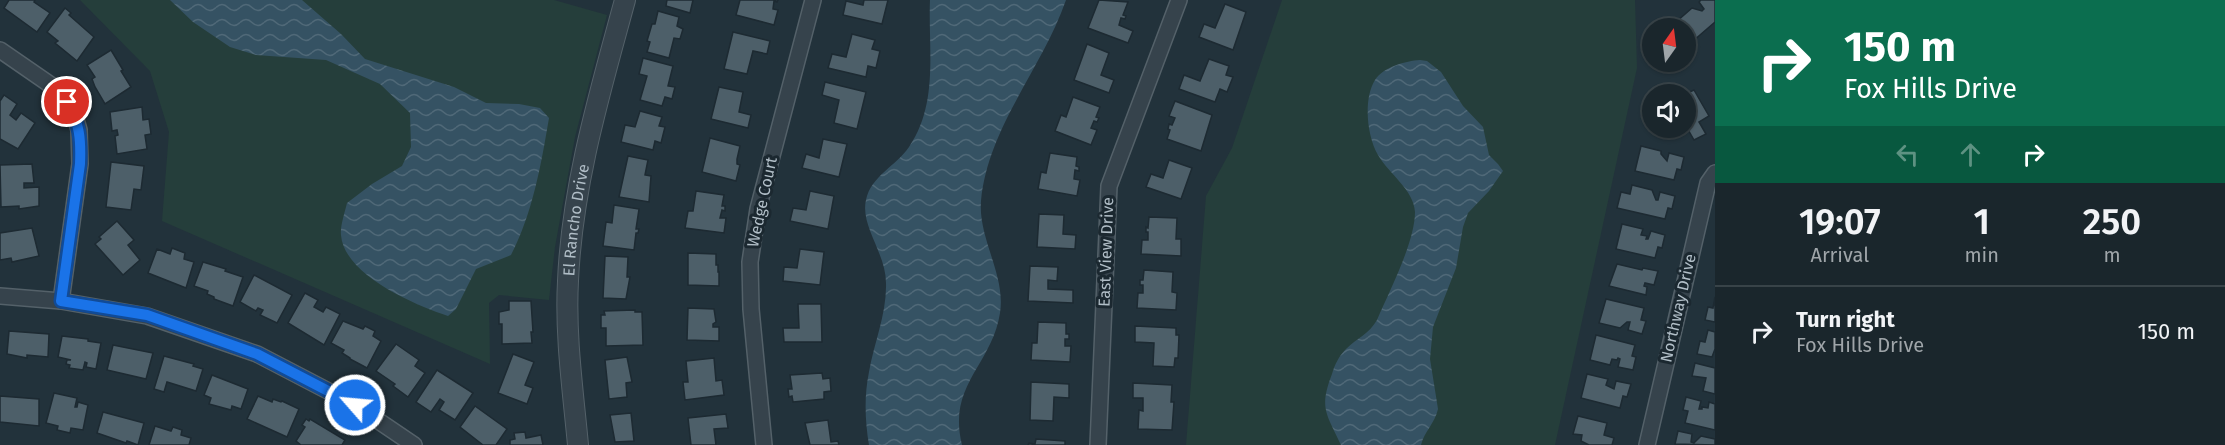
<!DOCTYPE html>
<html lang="en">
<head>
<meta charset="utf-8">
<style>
  :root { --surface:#1a262c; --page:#273238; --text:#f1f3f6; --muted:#9fa5a9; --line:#384348 }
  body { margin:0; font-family:"Fira Sans",sans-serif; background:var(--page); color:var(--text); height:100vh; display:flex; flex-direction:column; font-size:22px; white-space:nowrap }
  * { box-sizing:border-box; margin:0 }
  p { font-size:20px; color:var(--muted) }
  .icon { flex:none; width:33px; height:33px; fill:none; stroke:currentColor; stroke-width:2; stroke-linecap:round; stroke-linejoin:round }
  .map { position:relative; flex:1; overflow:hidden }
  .panel { display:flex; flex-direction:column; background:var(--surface); width:510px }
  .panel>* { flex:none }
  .guide { background:#0b6e4f; color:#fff; overflow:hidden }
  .needle { width:39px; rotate:14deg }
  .buttons { position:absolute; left:1642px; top:18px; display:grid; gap:12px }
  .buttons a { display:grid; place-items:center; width:54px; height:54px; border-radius:50%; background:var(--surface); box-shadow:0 2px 4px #0004,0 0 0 2px var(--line); font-size:30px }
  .pin { position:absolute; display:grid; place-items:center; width:51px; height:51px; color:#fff; margin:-26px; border:3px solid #fff; border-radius:50%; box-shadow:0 2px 6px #0007 }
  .me { position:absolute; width:66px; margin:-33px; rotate:297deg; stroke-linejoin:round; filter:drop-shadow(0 0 4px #0008) }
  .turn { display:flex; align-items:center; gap:21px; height:126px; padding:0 30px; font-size:27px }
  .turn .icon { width:78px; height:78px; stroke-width:2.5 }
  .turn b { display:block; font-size:42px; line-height:51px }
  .lanes { display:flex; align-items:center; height:57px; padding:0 30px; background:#0003; justify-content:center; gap:30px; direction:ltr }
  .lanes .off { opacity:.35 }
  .eta { display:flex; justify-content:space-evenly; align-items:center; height:102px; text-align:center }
  .eta b { font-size:36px; font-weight:600; line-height:42px }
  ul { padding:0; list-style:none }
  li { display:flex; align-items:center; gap:18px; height:90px; padding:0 30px; border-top:2px solid var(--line) }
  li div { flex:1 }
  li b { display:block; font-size:22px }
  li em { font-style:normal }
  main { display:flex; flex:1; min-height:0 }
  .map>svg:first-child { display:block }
</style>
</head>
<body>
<main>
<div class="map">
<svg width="1715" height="445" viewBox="0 0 1715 445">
  <defs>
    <pattern id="water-waves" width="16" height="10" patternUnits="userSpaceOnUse" patternTransform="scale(1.5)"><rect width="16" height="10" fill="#355263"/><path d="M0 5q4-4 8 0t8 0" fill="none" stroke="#506978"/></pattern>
  </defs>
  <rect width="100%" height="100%" fill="#22323b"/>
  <g fill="#253e3b">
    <path d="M80,0H554L607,15L575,137L555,247L549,300L499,295L489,303L490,364L162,221L169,132L150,71Z"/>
    <path d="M1282,0H1635L1637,68L1555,445H1186L1206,196L1232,148Z"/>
  </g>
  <g fill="url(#water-waves)">
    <path d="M170,0H302L341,34L365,59L454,87L486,103L519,104L540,108L549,118C541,165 533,212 511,255L476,269L456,309L448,316C415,305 344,275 341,235C340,226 345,212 347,203L372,184L402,166L411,147L410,113L380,84L326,60L256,55L230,47L193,22Z"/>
    <path d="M930,0H1066C1042,69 988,127 981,201C978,239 1006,275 1000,313C992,365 947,385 962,445H869C865,421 864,396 869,372C874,343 887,313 886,283C886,253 860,226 866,200C871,176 896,166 909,147C939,103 928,49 930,0Z"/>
    <path d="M1420,60L1427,61L1441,72L1463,106L1483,127L1489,155L1498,164L1503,171L1489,191L1468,213L1463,227L1456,268L1433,327L1430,359L1438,409C1435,423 1424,432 1421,445H1341C1326,413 1319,408 1332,374C1335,364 1339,356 1346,349C1357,338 1369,334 1377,320C1389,292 1415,242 1415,212C1414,190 1389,174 1378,155C1367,137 1363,99 1375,80C1383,67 1406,61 1420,60Z"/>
  </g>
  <g fill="#4d5f69" stroke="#1d2a32" stroke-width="1.5">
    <path d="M9,0H35L34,2L50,13L37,32L4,8Z"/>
    <path d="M667,0H693L690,13L666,6Z"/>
    <path d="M740,0H778L777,2L774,1L773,9L778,10L774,25L736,15Z"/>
    <path d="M864,0H888L882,24L843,15L846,1L863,5Z"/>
    <path d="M1099,0L1128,2L1123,15L1126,16L1125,19L1121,18L1119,25L1133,31L1128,43L1088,28Z"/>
    <path d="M1701,0H1715V22L1693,41L1686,33V28H1682L1676,22L1692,8L1702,11L1704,9L1699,2Z"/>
    <path d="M1225,4L1246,12L1233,50L1199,37L1204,24L1215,28Z"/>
    <path d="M65,8L71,13L69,15L94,37L77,61L55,43L58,41L47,32Z"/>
    <path d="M658,11L679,17L677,26L683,29L680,39L674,38L669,58L647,52L650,42L647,41L652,24H655Z"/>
    <path d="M733,32L770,41L767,54L753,51L747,74L724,69Z"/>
    <path d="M852,34L875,40L872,49L880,51L876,68L868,66L866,77L828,68L832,54L846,57Z"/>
    <path d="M1087,44L1109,53L1101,75L1114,80L1109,93L1074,80Z"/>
    <path d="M111,50L123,70L121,71L131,87L105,104L95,87L92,79L95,77L87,65Z"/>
    <path d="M643,58L673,66L668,86L675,87L672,99L665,97L662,106L640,100L647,76L639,74Z"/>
    <path d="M1209,59L1229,66L1226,75L1233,77L1227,92L1220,89L1215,102L1179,89L1184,75L1200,81Z"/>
    <path d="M825,82L866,92L857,129L834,123L839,100L822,95Z"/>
    <path d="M719,87L743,92L739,112L751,115L748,128L711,119Z"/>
    <path d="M1694,90L1709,116L1699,122L1706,134L1694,140L1686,126V100L1688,99L1685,94Z"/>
    <path d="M4,95L17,104L10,115L16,120L21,113L35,123L18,149L0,139V101Z"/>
    <path d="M1073,97L1100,107L1096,117L1099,118L1097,122L1094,121L1091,128L1097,130L1091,145L1055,131L1061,115L1066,117Z"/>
    <path d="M1175,101L1212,115L1201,151L1167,139L1170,130L1168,129L1169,124L1172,125L1175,118L1169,116Z"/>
    <path d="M142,107L143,120L149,119L151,134L145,135L147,149L117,154L115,136L118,135L117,130L112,131L110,112Z"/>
    <path d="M640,111L662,117L659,126L665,127L661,143L655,141L653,150L621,142L625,125L635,127Z"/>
    <path d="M710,138L740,146L737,159V164L740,165L736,181L702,172Z"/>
    <path d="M823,139L847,144L839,177L802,168L806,154L819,158Z"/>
    <path d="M1641,146L1661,151V154L1667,161L1669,153L1684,157L1681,170L1677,169L1674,180L1635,171Z"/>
    <path d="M1050,153L1077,157L1076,166L1079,167V171L1075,170L1074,179L1080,180L1077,196L1038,189L1041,172L1046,173Z"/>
    <path d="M628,156L648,160L645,175L651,176L649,202L619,197Z"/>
    <path d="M1169,160L1192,168L1181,199L1146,187L1151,174L1163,178Z"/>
    <path d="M111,162L144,166L141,190L134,189L131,210L106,207Z"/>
    <path d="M32,164L34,183H24V188L39,187V206L19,209V206L1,207L0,165Z"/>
    <path d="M1632,185L1652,190L1656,200H1658L1660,192L1675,196L1672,209L1668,208L1665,219L1617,208L1621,192L1630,194Z"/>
    <path d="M696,191L724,195L722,206H725V211L722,210L720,218H726L724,233L685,228L688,211H693Z"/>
    <path d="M810,191L834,196L828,229L790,221L793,208L806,210Z"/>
    <path d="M614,205L639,209L636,229H639L638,233H636L634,250L603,246L606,222L612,223Z"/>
    <path d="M1039,214L1064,215L1063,234L1076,235L1075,249L1037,247Z"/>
    <path d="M1149,217L1177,218L1176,239H1181V256L1141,254L1142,240H1148V232H1146V227L1148,228Z"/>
    <path d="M117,221L134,240L128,245L140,260L123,275L95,244L101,239L99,237Z"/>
    <path d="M1622,224L1643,229L1641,235L1647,236L1646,239H1648L1651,231L1665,235L1662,248L1658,247L1655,258L1616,249Z"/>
    <path d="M32,228L39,256L12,262L11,258L0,260V233Z"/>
    <path d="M172,248L185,253L184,259L194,262L186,288L148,273L157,249L170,254Z"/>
    <path d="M800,249L824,252L820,285L783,281L784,267L797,268Z"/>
    <path d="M688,253L716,254V265H718V272H719V286L688,285Z"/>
    <path d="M605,256L628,257L627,277H630L626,299L603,298Z"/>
    <path d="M203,262L226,269L225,271L243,277L233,306L214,299V297L207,294L208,291L194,286Z"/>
    <path d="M1617,264L1642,270L1643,268L1658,271L1654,285L1645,283L1644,286L1647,287L1646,295L1609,286Z"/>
    <path d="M1030,266L1058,267L1057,281L1048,280V289L1073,290V303L1028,301Z"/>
    <path d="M1144,270L1173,272L1172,292L1177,293L1176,310L1137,308L1138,293H1143V285H1140V280H1143Z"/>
    <path d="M254,275L292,295L277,323L260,315L263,310L258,308L256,311L240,302Z"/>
    <path d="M305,293L318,300L314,307L323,312L326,307L340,314L324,345L288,323Z"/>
    <path d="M1715,297V322L1705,320L1708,307L1713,308Z"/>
    <path d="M1606,299L1644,308L1641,320L1646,321L1642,334L1628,330L1630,322H1627L1620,328L1599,323Z"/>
    <path d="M509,301H531L533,332H531L532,343L502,344V324H499V312L509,310Z"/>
    <path d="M798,304H821L822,342H784L783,328H799Z"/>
    <path d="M688,308L714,309L716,322L713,324V327H719V341L687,340Z"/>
    <path d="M635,310V312H642L643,345L606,346V328H601V315H605L604,311Z"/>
    <path d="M343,321L363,329L365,326L375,331L373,336L381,341L367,368L350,359V358L342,353L344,350L331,343Z"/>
    <path d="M1038,322L1066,323V334H1069V339H1065V346H1071L1070,362L1031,360L1032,343H1037Z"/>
    <path d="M1135,326L1176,328V335H1179L1178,358H1175L1174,367L1153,366L1154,343L1135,342Z"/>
    <path d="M1708,330L1715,332V349L1712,357L1697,354L1700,341L1705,342Z"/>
    <path d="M9,331L49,334L48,357L27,355V358L7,354Z"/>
    <path d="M1596,335L1635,345L1632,356L1636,357L1633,370L1618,367L1620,359L1618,358L1617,360L1612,359L1610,365L1590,360Z"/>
    <path d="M62,336L88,339V341L101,343L96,369L86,367L87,363L85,362L83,370L69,368L70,365L66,364L67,360H71L58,357Z"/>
    <path d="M396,344L419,360L415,366L425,373L408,397L393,386L395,384L376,371Z"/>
    <path d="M113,345L153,353L146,379L107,370Z"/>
    <path d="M513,354L534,362L525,385L533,388L527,404L498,393Z"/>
    <path d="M164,356L194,364L193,366L203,369L196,391L167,382L164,392L154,389Z"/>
    <path d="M627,357L632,382L626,383L627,397L609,399L605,360Z"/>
    <path d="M714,358L716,381L722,380L724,395L685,400L683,382H688L686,361Z"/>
    <path d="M1695,363L1715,368V394L1703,391L1706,378L1692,376Z"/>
    <path d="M437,370L473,393L455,420L439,410L444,402L440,399L431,412L416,402Z"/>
    <path d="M822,373L823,379L830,378L831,391L824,392V399L793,402L792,396L789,397L788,389H792L790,375Z"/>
    <path d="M1587,374L1608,379L1606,385L1614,389L1616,381L1631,384L1627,397L1623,396L1620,408L1581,398Z"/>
    <path d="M212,375L248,389L241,409L232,406L231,410L209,404L211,398L204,395Z"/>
    <path d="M1031,382L1069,384V398L1054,397L1053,421L1030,420Z"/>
    <path d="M1133,383L1172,385L1171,402H1174L1172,430L1138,429L1139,410L1143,411V398H1133Z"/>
    <path d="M54,393L77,398L75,407H77L78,402L88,405L83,430L71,428L70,433L57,430L58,426L46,423Z"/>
    <path d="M0,396L39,399V426L0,422Z"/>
    <path d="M258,396L272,402L273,399L281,402L282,401L299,409L287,437L247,419Z"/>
    <path d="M1686,397L1701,401L1699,409H1702V407L1708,408L1709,402L1715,404V430L1685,423L1688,411L1683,410Z"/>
    <path d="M475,406L507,429L496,445H483L460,427Z"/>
    <path d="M103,412L144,423L138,445L127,441L126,443L97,433Z"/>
    <path d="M631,413L634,441L615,442L610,415Z"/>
    <path d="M726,414L728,428L714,429L716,445H691L688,418Z"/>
    <path d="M1578,416L1607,423L1604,435L1614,438L1612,445H1589L1581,441L1582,435L1573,434Z"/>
    <path d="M306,419L309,421L310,419L345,440L342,445H301L296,441L305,427L302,425Z"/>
    <path d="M828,420L831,442L838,441L839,445H810L805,423Z"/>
    <path d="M155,426L171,431L173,427L182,430L181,435L191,438L189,445H149Z"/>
    <path d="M1678,431L1692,434L1691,442L1694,443L1701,436L1715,439V445L1675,444Z"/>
    <path d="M525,432L526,438L541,435L543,445H510V440L515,439L514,433Z"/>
    <path d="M1036,439L1065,441V445H1028L1029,443L1035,444Z"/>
  </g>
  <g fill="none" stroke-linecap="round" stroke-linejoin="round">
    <g stroke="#546169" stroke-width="18">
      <g id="minor">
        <path d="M0,50L58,90L75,116L79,130L80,164L61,301"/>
        <path d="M0,296L61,301L147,316L257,354L355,405L414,445"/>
        <path d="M764,445L751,309L750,262L758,209L813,0"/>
        <path d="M1098,445L1109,186L1179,0"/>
        <path d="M1647,445L1708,183L1715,173"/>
      </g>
    </g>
    <g stroke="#546169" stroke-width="22">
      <g id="tertiary">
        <path id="s1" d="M578,445C573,391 565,335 568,281C572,185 600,92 625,0"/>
      </g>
    </g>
    <use href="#minor" stroke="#36434c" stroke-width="15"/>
    <use href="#tertiary" stroke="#36434c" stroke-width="20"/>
  </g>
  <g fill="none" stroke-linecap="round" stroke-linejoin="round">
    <g stroke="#114b97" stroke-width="15">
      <path id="route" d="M67,102C80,123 81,140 80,164L61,301L147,315L257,354L355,405"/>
    </g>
    <use href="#route" stroke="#1a73e8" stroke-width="10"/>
  </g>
  <g text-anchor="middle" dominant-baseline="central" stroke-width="6" stroke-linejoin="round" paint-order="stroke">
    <g font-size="16" fill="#b1bec7" stroke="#1b2830">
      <text transform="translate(762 202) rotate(-78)">Wedge Court</text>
      <text stroke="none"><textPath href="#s1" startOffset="226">El Rancho Drive</textPath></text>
      <text transform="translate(1106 252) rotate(-88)">East View Drive</text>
      <text transform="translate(1678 308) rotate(-77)">Northway Drive</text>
    </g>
  </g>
</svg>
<div class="buttons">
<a><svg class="needle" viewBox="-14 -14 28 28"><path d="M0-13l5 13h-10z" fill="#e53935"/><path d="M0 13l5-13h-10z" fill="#9fa5a9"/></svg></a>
<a><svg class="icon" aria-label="sound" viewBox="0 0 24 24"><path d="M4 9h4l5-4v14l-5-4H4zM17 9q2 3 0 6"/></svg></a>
</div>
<div class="pin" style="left:67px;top:102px;background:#d93025"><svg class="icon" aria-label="arrive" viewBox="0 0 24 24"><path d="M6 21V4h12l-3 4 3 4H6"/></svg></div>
<svg class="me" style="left:355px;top:405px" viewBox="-20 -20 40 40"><circle r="17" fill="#1a73e8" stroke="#fff" stroke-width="3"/><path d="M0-11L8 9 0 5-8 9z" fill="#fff"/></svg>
</div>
<section class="panel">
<div class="guide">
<div class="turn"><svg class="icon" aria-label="right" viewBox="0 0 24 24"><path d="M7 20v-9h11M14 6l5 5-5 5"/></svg><div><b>150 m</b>Fox Hills Drive</div></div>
<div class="lanes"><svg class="icon off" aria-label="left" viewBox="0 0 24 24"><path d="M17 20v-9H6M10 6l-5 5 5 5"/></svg><svg class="icon off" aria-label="ahead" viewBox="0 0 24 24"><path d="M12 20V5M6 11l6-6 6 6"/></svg><svg class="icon" aria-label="right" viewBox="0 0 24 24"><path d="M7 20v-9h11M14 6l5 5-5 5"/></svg></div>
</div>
<div class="eta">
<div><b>19:07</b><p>Arrival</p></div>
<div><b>1</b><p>min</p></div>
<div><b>250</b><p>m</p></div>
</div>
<ul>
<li><svg class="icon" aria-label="right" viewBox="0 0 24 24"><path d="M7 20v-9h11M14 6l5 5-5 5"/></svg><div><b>Turn right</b><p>Fox Hills Drive</p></div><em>150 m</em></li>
</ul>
</section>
</main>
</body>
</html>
